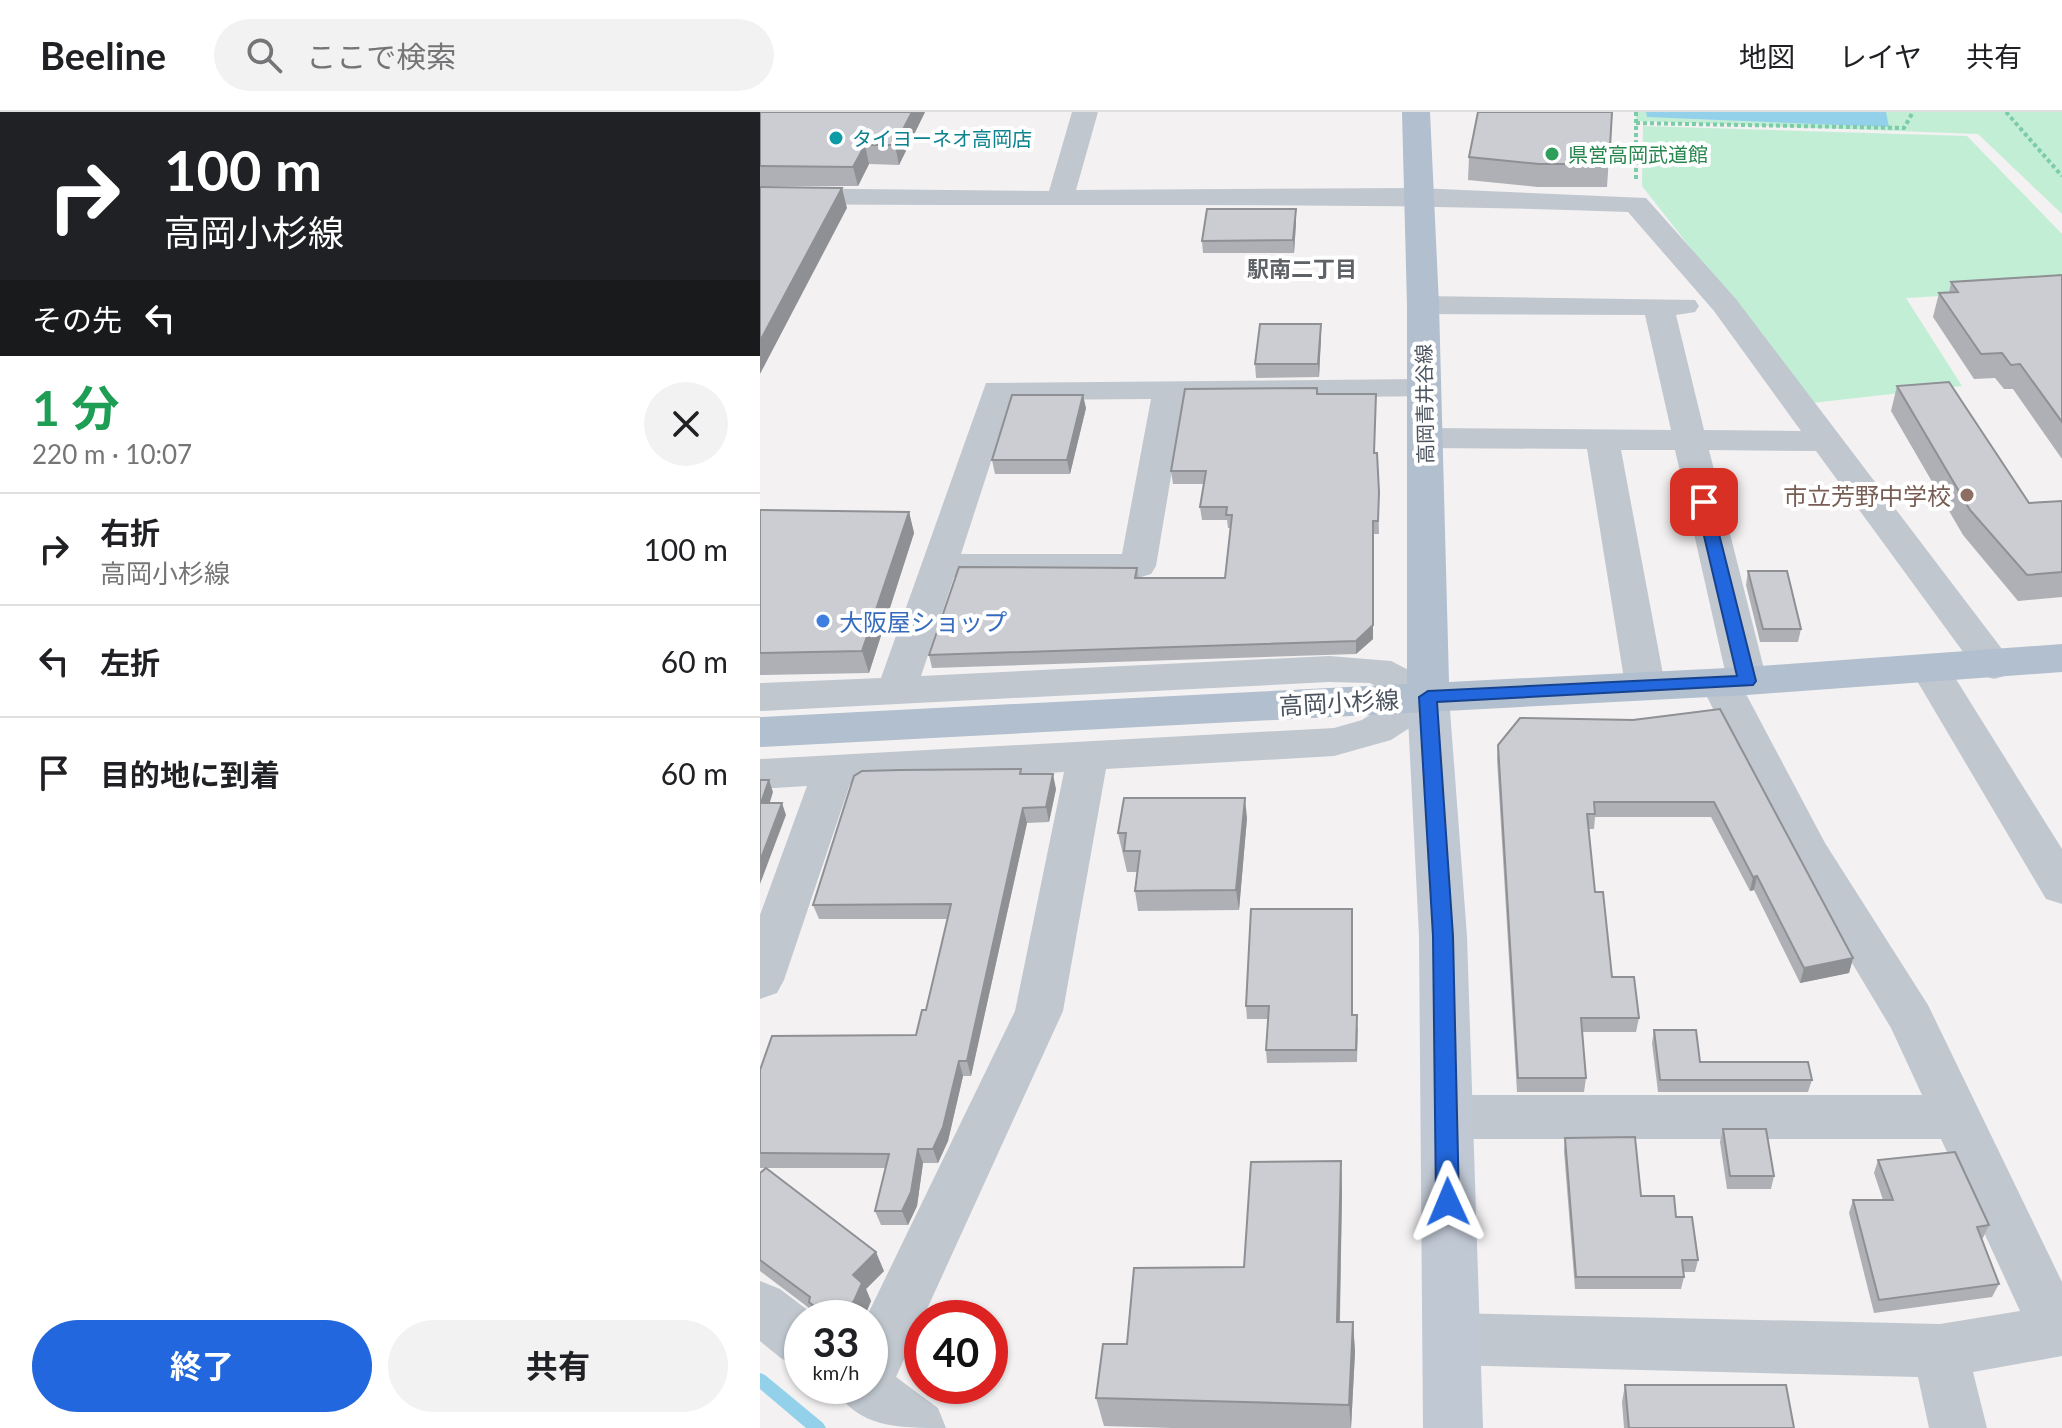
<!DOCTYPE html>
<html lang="ja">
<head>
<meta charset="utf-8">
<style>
  :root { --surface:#fff; --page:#f2f2f2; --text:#202124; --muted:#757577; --line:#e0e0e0; --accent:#2267dd }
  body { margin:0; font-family:Lato,"Noto Sans JP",sans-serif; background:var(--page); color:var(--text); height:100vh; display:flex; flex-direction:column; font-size:30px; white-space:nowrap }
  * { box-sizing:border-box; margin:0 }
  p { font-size:26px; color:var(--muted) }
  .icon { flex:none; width:44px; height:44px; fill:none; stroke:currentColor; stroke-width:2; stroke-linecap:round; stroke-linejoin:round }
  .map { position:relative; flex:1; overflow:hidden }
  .side { display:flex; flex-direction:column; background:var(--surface); width:760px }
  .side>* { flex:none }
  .hud { background:#202124; color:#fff; overflow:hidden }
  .speed { position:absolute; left:24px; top:1188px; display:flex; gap:16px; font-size:40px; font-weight:700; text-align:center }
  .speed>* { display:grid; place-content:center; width:104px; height:104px; border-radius:50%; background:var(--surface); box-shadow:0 2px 6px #0004; line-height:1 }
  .speed small { font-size:20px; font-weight:400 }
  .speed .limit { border:12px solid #d22; background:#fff; color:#111 }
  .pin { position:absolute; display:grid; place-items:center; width:68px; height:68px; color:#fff; margin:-34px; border-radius:16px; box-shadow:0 4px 12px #0006 }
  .me { position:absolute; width:88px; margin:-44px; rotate:359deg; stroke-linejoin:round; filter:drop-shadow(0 0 6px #0008) }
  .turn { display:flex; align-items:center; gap:28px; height:168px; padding:0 32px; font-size:36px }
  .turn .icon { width:104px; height:104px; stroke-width:2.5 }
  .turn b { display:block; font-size:56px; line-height:68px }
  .then { display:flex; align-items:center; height:76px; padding:0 32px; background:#0003; gap:16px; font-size:30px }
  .round { display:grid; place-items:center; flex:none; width:84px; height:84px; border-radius:42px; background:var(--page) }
  .summary { display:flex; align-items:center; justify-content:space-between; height:136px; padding:0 32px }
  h1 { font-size:48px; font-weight:700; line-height:60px; color:#1e9e55 }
  .primary-button { display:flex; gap:16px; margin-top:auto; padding:16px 32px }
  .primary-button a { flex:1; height:92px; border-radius:48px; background:var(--accent); color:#fff; font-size:32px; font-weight:700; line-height:92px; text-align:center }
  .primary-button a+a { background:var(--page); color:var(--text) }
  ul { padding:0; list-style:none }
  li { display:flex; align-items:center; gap:24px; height:112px; padding:0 32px; border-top:2px solid var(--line) }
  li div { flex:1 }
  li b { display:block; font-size:30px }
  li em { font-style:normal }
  header { display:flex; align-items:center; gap:48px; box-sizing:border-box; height:112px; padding:0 40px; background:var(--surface); border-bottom:2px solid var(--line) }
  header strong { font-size:38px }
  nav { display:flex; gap:44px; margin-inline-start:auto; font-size:28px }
  .search { width:560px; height:72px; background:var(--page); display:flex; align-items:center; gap:20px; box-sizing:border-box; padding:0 28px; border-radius:44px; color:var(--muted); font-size:30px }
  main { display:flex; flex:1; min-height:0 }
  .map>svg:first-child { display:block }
</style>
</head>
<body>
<header>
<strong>Beeline</strong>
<div class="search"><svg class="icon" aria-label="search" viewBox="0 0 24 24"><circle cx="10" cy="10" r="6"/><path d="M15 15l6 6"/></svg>ここで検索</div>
<nav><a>地図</a><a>レイヤ</a><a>共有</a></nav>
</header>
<main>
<section class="side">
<div class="hud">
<div class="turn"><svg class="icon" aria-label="right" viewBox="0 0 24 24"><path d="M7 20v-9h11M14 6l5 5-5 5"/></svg><div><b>100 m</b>高岡小杉線</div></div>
<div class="then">その先<svg class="icon" aria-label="left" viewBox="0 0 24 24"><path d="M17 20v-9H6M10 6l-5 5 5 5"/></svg></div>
</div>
<div class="summary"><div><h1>1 分</h1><p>220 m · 10:07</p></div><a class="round"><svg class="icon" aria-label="close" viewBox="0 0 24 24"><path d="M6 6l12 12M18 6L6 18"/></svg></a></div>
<ul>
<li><svg class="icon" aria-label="right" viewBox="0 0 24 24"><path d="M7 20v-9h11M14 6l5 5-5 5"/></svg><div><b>右折</b><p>高岡小杉線</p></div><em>100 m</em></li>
<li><svg class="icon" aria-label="left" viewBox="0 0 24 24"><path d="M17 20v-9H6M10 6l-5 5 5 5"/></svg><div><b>左折</b></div><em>60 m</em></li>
<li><svg class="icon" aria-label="arrive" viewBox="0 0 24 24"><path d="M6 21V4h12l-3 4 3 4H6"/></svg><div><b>目的地に到着</b></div><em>60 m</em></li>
</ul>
<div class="primary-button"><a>終了</a><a>共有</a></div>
</section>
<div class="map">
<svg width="1302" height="1316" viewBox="0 0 1302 1316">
  <rect width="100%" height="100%" fill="#f3f1f1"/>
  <g fill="#c3eed6">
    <path d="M876,0H1302V102L1218,22L876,9Z"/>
    <path d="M883,14L1207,24L1302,122V177L1146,186L1202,274L1052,291L882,74Z"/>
  </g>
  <path fill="#92d1e9" d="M886,0H1126L1129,15L887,5Z"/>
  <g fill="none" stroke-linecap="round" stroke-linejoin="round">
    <path fill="#92d1e9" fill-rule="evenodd" d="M0,1261L5,1263L63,1311L66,1316H46L0,1277Z"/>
    <g stroke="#7ccba9" stroke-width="4" stroke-dasharray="4 3" stroke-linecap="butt">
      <path d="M876,0V67"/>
      <path d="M1246,0L1302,64"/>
      <path d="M876,11L1144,16L1153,0"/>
    </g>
    <g fill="#c0c7cf" fill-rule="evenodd">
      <path d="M312,0H338L316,78L657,76L886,86L976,187L1248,545L1254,554L1248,563L1234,567L1220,563L1056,339L949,338L1007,569L1001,578L986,582L1065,731L1168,893L1302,1170V1244L1213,1260L1227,1316H1169L1158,1265L691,1253L671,1246L663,1227L671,1208L691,1201L1180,1212L1260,1199L1181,1027H686L668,1020L661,1005L668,990L686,983H1162L1131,916L1025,739L940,571L946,562L965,559L915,338H861L905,573L899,582L885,586L871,582L865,573L827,337L664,336L652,333L647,326L652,319L664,316L911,318L885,203L663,202L652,199L648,193L652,187L663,184L935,188L939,194L935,200L916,203L944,318L1041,319L954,199L868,100C579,89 289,95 0,92V76L289,79Z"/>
      <path d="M663,267L675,270L679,277L675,284L424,287L396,454L391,462L378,466L194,465L161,564L569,544L631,549L682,575L688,585L682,595L631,628L574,644L346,657L303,899L136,1265L178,1296L186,1316C136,1316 97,1316 73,1274H110V1206H106L255,899L304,660L90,672L24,868L17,881L0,887V803L47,674L0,677V647L574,616L602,608L637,586L610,571L569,570L0,599V571L121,566L226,271ZM391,287L362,442H201L251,288Z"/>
      <path d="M1170,544L1184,548L1302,737V792L1286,787L1150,557L1156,548Z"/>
      <path d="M0,1169L20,1177L58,1206H42V1254L22,1247L0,1229Z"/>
    </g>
    <path fill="#c0c8d4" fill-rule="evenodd" d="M668,571L683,575L689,585L707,824L723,1316H663L659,824L647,585L653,575Z"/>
    <path fill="#b2bfce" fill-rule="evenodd" d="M642,0H670L679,193L689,570L987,555L1302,532V560L987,583L0,635V605L647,572V193Z"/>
  </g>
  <g fill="#afb0b5">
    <path d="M0,0H165L139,53L109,52L98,74H0Z"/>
    <path d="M852,0L847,75H778L708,68L709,45Z"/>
    <path d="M536,110L534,141H443L442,129Z"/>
    <path d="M1302,163V347L1253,277H1244L1235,266L1214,267L1173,205L1179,181H1189L1191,170Z"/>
    <path d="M561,225L559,265L496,266L495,252Z"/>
    <path d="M1137,274L1269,391L1302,389V485L1258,489L1203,423L1131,299Z"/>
    <path d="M557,276V282L615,341H617L619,422H613V527L596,542L172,556L169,543L377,456L379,466H465L471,416H468L467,408H442L440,395L444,372H413L411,359Z"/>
    <path d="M326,296L310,362H235L232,348Z"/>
    <path d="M0,398L149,400L154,421L109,561L0,563Z"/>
    <path d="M988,459L1041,517L1038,530H1000L986,473Z"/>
    <path d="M960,597L1093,846L1089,861L1040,871L994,778L990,779L951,705H835L834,717H829L835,780L852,865L879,906L876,920H822L826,966L824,980H757L737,647L738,633L873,608Z"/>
    <path d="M262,662L296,677L289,710L267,711L211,964H203L188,1029L178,1051H163L157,1094L148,1113H121L115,1099L125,1056H0V958L156,923L166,898L188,807H59L53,793Z"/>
    <path d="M487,706L479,798L378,799L375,779L377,760H367L358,721Z"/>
    <path d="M491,797L592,903L598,916L597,950L507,951L506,938L508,907H487L486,894Z"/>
    <path d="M894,918L940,950L1052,968L1048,980H898L892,931Z"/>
    <path d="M963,1017L1014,1064L1011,1077H967L960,1030Z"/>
    <path d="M805,1026L881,1084L916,1105L938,1148L935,1160H923L924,1165L921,1177H815L804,1039Z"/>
    <path d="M1118,1048L1229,1113L1223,1126H1221L1239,1172L1232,1185L1114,1201L1089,1101L1093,1088H1123L1114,1061Z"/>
    <path d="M581,1049L582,1080L580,1210H593L595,1240L591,1316H412L344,1314L336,1286L367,1232L484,1155Z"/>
    <path d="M0,1061L124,1159L106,1177L111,1189L104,1206H57L53,1199L0,1159Z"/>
    <path d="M865,1273L1034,1316H864L862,1290Z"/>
  </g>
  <g fill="#8e9094">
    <path d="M152,0H165L139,53L135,33Z"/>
    <path d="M105,33L109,52L98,74L93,55Z"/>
    <path d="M82,76L87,96L0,262V229Z"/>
    <path d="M536,97V110L534,141L533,128Z"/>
    <path d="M561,212V225L559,265L558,252Z"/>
    <path d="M323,283L326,296L310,362L307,348Z"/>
    <path d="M149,400L154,421L109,561L102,539Z"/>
    <path d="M613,409V527L596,542V529Z"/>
    <path d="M293,662L296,677L289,710L286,695Z"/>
    <path d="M9,668L13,680L6,703L1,691Z"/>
    <path d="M485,686L487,706L479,798L476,778Z"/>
    <path d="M22,691L26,703L0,772V749Z"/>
    <path d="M263,696L267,711L211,964L207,949Z"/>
    <path d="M997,764L994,778L990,779L993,765Z"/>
    <path d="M1093,846L1089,861L1040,871L1044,856Z"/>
    <path d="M199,949L203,964L188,1029L178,1051L173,1037Z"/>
    <path d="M158,1037L163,1051L157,1094L148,1113L142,1099Z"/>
    <path d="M581,1049L582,1080L579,1239L577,1210Z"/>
    <path d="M116,1140L124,1159L106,1177L111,1189L104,1206H77L93,1163Z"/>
    <path d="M593,1210L595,1240L591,1316L589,1293Z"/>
  </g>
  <g fill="#cbcdd3" stroke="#8e9094" stroke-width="2">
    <path d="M0,0H152L135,33H105L93,55L0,54Z"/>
    <path d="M718,0H852L849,52H779L709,45Z"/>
    <path d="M0,75L82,76L0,229Z"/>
    <path d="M447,97H536L533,128L442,129Z"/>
    <path d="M1302,163V310L1260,252L1251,253L1242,241L1221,242L1179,181L1198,180L1191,170Z"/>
    <path d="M500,212H561L558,252H495Z"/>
    <path d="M1189,270L1269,391L1302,389V460L1267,463L1210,398L1137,274Z"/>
    <path d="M557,276V282H616L614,341H617L619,380L618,409H613V513L596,529L169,543L199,455L377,456L375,466H465L472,403H466L467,395H440L446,359H411L425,277Z"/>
    <path d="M252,283H323L307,348H232Z"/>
    <path d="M0,398L149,400L102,539L0,541Z"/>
    <path d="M988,459H1027L1041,517H1003Z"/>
    <path d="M960,597L1093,846L1044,856L997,764L993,765L954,690H834L835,702H827L835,780H843L852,865H874L879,906H821L826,966H758L738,633L760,606L873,608Z"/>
    <path d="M261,657L260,662H293L286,695L263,696L207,949H199L183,1015L173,1037H158L151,1080L142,1099H115L129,1042L0,1041V958L12,924L156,923L162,898H166L191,792L53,793L94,664L102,659L140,658Z"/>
    <path d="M0,668H9L1,691H22L0,749Z"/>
    <path d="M364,686H485L476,778L375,779L380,739H364L366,721H358Z"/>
    <path d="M491,797H592V903H597L596,938H506L509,894H486Z"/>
    <path d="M894,918H936L940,950H1048L1052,968H900Z"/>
    <path d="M963,1017H1006L1014,1064H970Z"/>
    <path d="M875,1025L881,1084H914L916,1105H932L938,1148H922L924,1165H816L805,1026Z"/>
    <path d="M1195,1040L1229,1113L1217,1115L1239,1172L1119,1188L1093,1088H1133L1118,1048Z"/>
    <path d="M581,1049L577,1210H593L589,1293L336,1286L343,1232H367L374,1156L484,1155L491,1050Z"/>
    <path d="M6,1056L116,1140L93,1163L102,1171L94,1189L77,1206H68L49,1190L50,1185L0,1148V1061Z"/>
    <path d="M865,1273H1026L1034,1316H869Z"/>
  </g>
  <path fill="#2267dd" stroke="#164390" stroke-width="2" d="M944,385L951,390L996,569L993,573L677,590L693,824L699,1090L696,1098L688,1101L680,1098L676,1090L673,824L659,585L668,579L977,564L936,390Z"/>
  <circle fill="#0f9aa8" stroke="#fff" stroke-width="3" cx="76" cy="26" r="8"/>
  <circle fill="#2e9e5b" stroke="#fff" stroke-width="3" cx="792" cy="42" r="8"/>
  <circle fill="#8d6e63" stroke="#fff" stroke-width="3" cx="1207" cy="383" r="8"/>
  <circle fill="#3f7fe0" stroke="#fff" stroke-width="3" cx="63" cy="509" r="8"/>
  <g text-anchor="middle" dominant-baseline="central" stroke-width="8" stroke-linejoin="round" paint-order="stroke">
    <g font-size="20" fill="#0d838f" stroke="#fff" text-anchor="start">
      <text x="92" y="26">タイヨーネオ高岡店</text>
    </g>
    <g font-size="20" fill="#27864d" stroke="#fff" text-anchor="start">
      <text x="808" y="42">県営高岡武道館</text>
    </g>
    <g font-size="20" fill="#4a535e" stroke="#fff">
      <text transform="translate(664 292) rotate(-91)">高岡青井谷線</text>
    </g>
    <g font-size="22" font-weight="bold" fill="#5e6166" stroke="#fff">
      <text x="542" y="156">駅南二丁目</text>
    </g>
    <g font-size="24" fill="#785e54" stroke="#fff" text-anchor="end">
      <text x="1191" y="383">市立芳野中学校</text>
    </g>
    <g font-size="24" fill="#366cbe" stroke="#fff" text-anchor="start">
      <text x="79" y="509">大阪屋ショップ</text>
    </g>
    <g font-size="24" fill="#4a535e" stroke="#fff">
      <text transform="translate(579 590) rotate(-3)">高岡小杉線</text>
    </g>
  </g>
</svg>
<div class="speed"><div>33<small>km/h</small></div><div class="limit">40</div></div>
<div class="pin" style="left:944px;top:390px;background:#d93025"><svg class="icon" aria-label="arrive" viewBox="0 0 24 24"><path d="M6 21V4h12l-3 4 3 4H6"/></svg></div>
<svg class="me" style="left:688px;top:1090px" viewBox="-20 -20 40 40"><path d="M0-17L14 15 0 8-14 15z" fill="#2267dd" stroke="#fff" stroke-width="4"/></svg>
</div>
</main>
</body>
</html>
